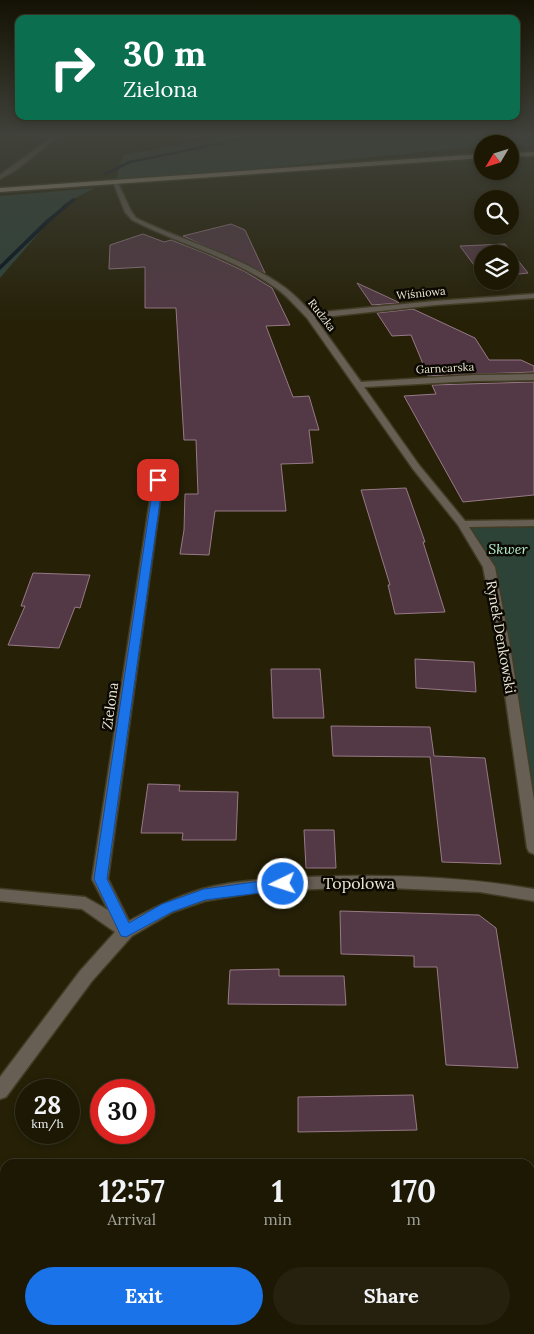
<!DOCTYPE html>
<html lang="en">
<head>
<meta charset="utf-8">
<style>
  :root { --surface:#1c1804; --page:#25210e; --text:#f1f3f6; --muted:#a0a09a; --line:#3a3726; --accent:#1a73e8 }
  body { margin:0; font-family:Lora,serif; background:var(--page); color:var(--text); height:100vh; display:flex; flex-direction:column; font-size:19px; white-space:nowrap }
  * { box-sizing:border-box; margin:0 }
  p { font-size:16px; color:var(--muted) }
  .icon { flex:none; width:28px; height:28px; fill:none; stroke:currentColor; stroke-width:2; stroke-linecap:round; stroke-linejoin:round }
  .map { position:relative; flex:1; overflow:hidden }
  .sheet { position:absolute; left:0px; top:1159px; width:535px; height:176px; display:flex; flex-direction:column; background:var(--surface); border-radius:15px 15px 0 0; box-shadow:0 2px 8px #0003,0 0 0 1px var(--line) }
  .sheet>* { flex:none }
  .guide { position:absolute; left:15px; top:15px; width:505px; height:105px; border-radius:10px; box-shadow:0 2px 8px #0003,0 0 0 1px var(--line); background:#0b6e4f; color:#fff; overflow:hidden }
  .needle { width:32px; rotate:232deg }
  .tools { position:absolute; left:474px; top:135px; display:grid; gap:10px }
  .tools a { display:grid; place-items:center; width:45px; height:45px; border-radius:50%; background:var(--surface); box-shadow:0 2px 8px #0003,0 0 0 1px var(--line); font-size:25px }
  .speed { position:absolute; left:15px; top:1079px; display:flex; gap:10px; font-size:25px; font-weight:700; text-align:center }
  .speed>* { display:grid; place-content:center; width:65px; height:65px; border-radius:50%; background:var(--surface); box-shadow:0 2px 8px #0003,0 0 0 1px var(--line); line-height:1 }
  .speed small { font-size:12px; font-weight:400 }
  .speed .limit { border:8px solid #d22; background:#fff; color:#111 }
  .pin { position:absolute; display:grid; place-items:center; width:42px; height:42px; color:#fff; margin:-21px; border-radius:10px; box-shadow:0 2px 8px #0006 }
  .me { position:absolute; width:55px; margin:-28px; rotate:266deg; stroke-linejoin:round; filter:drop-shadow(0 0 4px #0008) }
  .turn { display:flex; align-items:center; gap:18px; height:105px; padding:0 25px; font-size:22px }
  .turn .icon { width:65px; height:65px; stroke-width:2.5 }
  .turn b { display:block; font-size:35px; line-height:42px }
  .eta { display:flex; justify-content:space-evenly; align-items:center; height:85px; text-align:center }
  .eta b { font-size:30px; font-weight:700; line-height:35px }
  .primary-button { display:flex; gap:10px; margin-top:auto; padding:10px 25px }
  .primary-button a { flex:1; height:58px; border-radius:30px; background:var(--accent); color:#fff; font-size:20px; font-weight:700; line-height:58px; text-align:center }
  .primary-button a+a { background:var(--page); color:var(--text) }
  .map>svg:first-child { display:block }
</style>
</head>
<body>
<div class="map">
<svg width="534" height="1334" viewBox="0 0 534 1334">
  <rect width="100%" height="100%" fill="#252006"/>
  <g fill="#2d4338">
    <path d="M223,137H534V146L482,144V148L451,149L115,183L123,155Z"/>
    <path d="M95,188L64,204L0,278V196Z"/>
    <path d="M534,523V828L489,567L462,524Z"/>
  </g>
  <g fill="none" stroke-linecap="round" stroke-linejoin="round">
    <g fill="#000f1d" fill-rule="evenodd">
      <path d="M248,137H259L131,163L106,175L102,174L128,161Z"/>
      <path d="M73,198L77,199L50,222L0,270V265L46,220Z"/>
    </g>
  </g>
  <g fill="#533945" stroke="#977987">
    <path d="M231,224L245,230L265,273L183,236Z"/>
    <path d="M143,234L164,242L171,240L207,254L244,271L272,288L290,325L266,326L293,397L309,396L319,430H309L313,463L281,464L286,511H215L209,555L180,554L184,530L185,494H198L196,440H184L176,308H145V267L109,269L110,245Z"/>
    <path d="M505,244L528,273L510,275V254H482V276L460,246Z"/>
    <path d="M357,283L396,301L399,303L372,305Z"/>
    <path d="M413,309L475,338L489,360H521L534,366V372L428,376L411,335L392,336L377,313Z"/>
    <path d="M534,382V495L463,502L404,396L436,394L432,385Z"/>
    <path d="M406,488L425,542H423L445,612L395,614L388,585H390L361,490Z"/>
    <path d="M33,573L90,575L80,608L75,607L59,648L8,645L25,606H21Z"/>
    <path d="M415,659L474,662L476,692L416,688Z"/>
    <path d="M271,669H320L324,718H273Z"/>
    <path d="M331,726L430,727L434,756L485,758L501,864L442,862L430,757L333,756Z"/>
    <path d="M148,784L180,785L179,791L238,792L236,840H182L183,833H141Z"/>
    <path d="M304,830H334L336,868H306Z"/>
    <path d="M340,911L479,915L496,928L518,1068L446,1065L437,967H414V956L341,954Z"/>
    <path d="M279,969V976H344L346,1005L228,1004L230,970Z"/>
    <path d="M413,1095L417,1130L298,1132V1097Z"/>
  </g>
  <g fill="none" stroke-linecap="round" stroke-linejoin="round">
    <g stroke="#413c23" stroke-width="3">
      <g id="minor">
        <path d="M52,137H58L16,170L0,179V175Z"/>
        <path d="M113,182L118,183L131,211L136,218C185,242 239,255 284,287C294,294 303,304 312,313L435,301L534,294V298L435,305L315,318L361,382L474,375L534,374V380L474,381L364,387L419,465L465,521L534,520V526L469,527L495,567L510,646L534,800V854L529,852L527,848L498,646L483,567L458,525L413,469L307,318C298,309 290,299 280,291C236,258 180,245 132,220L125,212Z"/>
        <path d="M158,477L163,480L108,879L129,921C153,908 176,897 202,889C235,880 273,879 307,877C385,874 458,876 534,889V901L480,892L367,887L267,891L205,901L173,912L132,936L92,981L6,1097L0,1099V1077L80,971L115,932L82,909L0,901V889L85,897L108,910L92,879L153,480Z"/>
      </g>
    </g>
    <g stroke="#413c23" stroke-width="3">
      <g id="major">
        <path d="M534,152V156L510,157V153Z"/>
        <path d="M482,154V158L0,192V188Z"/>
      </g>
    </g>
    <use href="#minor" fill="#675e54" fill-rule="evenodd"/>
    <use href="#major" fill="#af9c89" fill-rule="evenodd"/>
  </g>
  <linearGradient id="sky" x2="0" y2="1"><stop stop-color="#141203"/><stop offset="0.42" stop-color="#40423b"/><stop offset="1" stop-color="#40423b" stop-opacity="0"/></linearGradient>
  <rect width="534" height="324" fill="url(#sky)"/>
  <path fill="#1a73e8" stroke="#114b97" d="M158,477L163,480L107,879L129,923L162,904L204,889L283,878L288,880L290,884L288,888L283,890L205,900L172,912L126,937L121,936L94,879L154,480Z"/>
  <g text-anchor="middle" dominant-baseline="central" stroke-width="5" stroke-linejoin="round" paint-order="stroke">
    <g font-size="11" fill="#eae7d7" stroke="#0c0902">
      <text transform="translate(421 293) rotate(-6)">Wiśniowa</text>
      <text transform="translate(322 315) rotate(52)">Rudzka</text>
      <text transform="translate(445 368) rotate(-3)">Garncarska</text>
    </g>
    <g font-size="14" font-style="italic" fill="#b4efd1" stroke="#0c0902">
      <text x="508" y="549">Skwer</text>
    </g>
    <g font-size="14" fill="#eae7d7" stroke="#0c0902">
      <text transform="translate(501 637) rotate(80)">Rynek Denkowski</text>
      <text transform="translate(110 706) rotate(-82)">Zielona</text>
    </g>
    <g font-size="16" fill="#eae7d7" stroke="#0c0902">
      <text x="359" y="883">Topolowa</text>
    </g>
  </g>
</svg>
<div class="tools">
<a><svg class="needle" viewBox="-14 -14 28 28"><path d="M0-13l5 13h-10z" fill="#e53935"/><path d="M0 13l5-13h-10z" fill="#a0a09a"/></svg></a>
<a><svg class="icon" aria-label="search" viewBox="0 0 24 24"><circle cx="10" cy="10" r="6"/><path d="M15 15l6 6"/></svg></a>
<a><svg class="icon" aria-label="layers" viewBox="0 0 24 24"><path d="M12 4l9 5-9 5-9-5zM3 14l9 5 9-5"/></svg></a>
</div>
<div class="speed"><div>28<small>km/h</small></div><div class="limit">30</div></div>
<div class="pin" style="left:158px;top:480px;background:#d93025"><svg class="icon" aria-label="arrive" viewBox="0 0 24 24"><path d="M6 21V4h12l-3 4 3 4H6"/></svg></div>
<svg class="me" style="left:283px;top:884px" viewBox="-20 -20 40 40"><circle r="17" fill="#1a73e8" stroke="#fff" stroke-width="3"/><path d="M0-11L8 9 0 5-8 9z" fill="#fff"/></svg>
<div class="guide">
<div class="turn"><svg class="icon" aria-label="right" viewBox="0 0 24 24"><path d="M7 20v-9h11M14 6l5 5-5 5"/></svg><div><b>30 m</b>Zielona</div></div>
</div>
<section class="sheet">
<div class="eta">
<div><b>12:57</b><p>Arrival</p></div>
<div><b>1</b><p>min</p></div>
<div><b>170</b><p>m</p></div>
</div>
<div class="primary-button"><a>Exit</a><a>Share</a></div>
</section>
</div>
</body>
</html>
